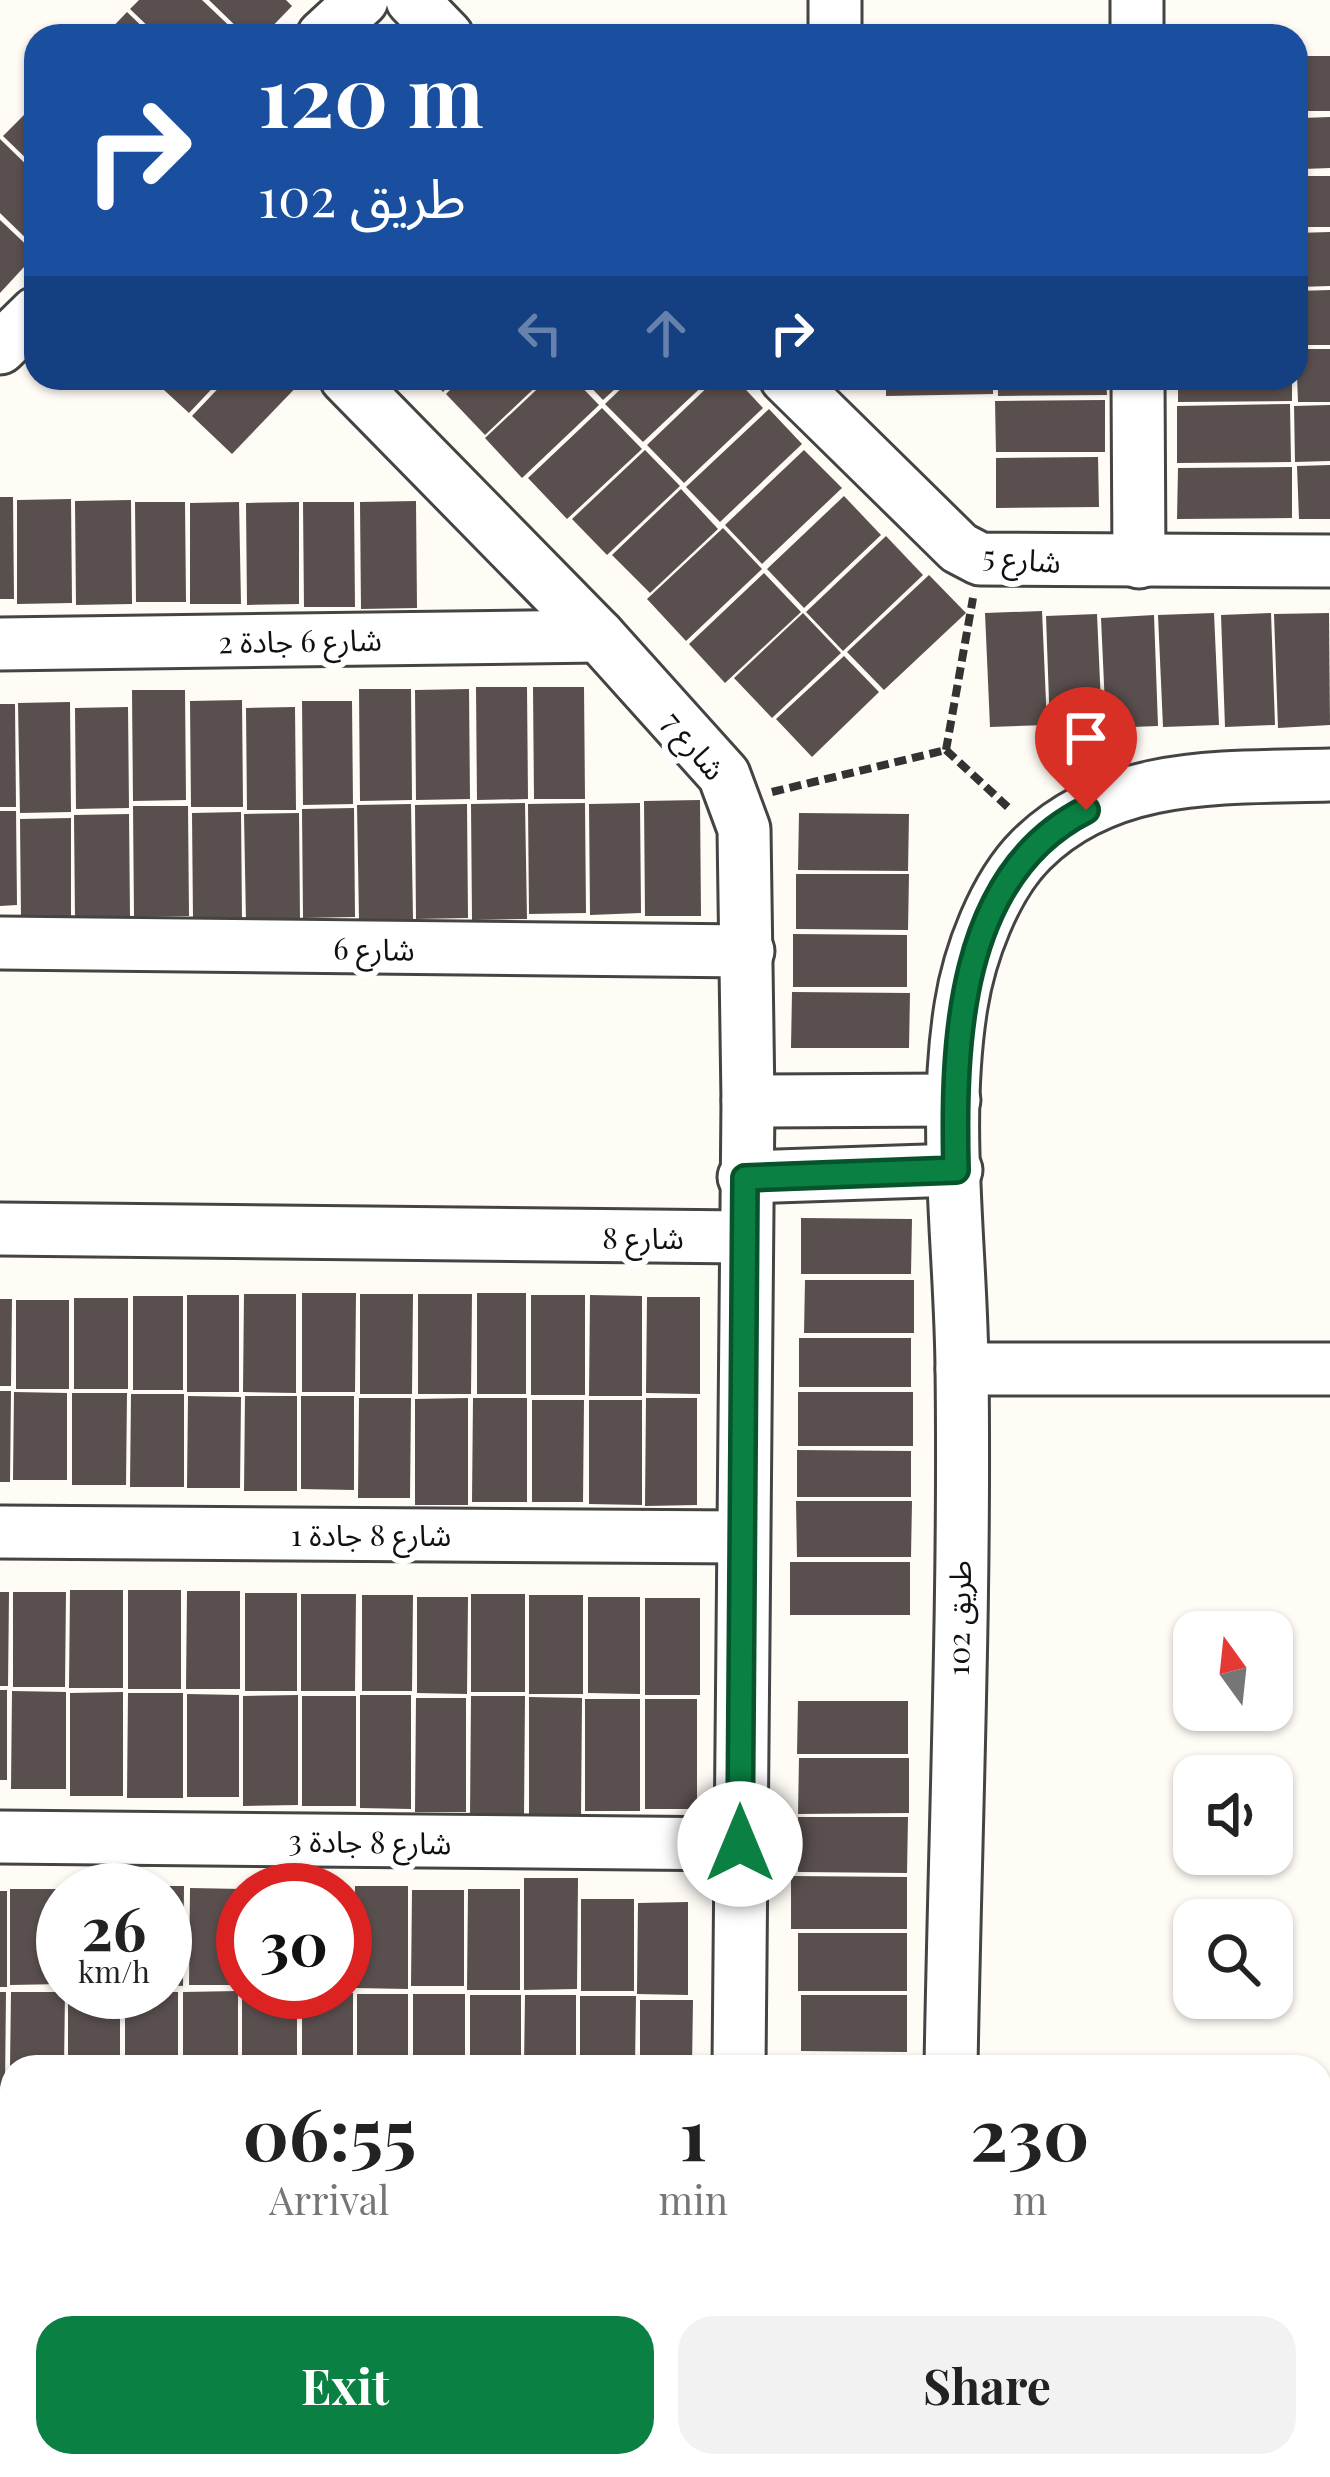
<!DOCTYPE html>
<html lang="en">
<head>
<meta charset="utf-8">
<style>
  :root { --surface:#fff; --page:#f2f2f2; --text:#222; --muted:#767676; --accent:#0b8043 }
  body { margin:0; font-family:"Playfair Display","Noto Sans Arabic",serif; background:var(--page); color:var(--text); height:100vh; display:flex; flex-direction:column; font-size:45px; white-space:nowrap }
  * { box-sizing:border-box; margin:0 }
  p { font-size:39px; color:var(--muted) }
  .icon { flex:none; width:66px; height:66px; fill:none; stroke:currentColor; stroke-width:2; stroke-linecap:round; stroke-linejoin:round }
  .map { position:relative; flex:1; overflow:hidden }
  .details { position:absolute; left:0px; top:2055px; width:1332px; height:423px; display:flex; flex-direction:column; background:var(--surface); border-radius:36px 36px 0 0; box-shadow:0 3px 9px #0004 }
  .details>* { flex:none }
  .top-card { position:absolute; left:24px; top:24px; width:1284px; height:366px; border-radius:36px; box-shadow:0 3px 9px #0004; background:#1a4fa0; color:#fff; overflow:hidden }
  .needle { width:78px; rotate:345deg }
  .tools { position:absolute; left:1173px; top:1611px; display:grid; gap:24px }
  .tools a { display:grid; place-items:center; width:120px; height:120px; border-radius:24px; background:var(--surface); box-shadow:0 3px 9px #0004; font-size:60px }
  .speed { position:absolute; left:36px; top:1863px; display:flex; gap:24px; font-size:60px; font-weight:700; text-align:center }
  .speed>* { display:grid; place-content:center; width:156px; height:156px; border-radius:50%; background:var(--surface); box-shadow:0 3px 9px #0004; line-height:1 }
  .speed small { font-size:30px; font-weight:400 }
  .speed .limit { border:18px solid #d22; background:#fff; color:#111 }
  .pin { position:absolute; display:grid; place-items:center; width:102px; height:102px; color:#fff; margin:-123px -51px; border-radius:50% 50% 50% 0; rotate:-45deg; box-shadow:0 0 12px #0007 }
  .pin .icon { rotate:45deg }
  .me { position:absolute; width:132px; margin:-66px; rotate:0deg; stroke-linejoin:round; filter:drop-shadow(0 0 9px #0008) }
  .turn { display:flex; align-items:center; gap:42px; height:252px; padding:0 36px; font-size:54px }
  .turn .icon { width:156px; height:156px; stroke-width:2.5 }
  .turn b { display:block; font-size:84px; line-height:102px }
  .lanes { display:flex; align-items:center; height:114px; padding:0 36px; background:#0003; justify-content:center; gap:60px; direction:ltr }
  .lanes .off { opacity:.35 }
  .eta { display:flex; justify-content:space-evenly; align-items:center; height:204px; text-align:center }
  .eta b { font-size:72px; font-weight:700; line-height:84px }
  .button { display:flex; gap:24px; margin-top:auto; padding:24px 36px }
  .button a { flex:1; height:138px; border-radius:36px; background:var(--accent); color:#fff; font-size:48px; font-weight:700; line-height:138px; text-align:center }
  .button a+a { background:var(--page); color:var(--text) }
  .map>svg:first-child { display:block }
</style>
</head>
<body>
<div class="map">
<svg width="1330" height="2477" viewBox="0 0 1330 2477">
  <rect width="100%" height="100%" fill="#fffbf5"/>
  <g fill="#594f4e">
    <path d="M139,0H202L240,36H158L130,9Z"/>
    <path d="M209,0H286L292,6L263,36H246Z"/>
    <path d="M127,12L152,36H104Z"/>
    <path d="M1302,56H1330V111H1303Z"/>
    <path d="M36,103V168L3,136Z"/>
    <path d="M1330,117V168L1303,169L1302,118Z"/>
    <path d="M0,139L36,174V248L0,213Z"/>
    <path d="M1296,176H1330V227H1297Z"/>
    <path d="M0,220L36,254L0,293Z"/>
    <path d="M1330,232V286L1298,287L1296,233Z"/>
    <path d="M1330,290V345H1296V291Z"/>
    <path d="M1296,349H1330V402H1298Z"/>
    <path d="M151,378H222L189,413Z"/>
    <path d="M228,378H305L232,454L192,416Z"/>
    <path d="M430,378H457L443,392Z"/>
    <path d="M462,378H545L485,435L446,394Z"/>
    <path d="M549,378H573L599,405L522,478L485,438Z"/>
    <path d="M582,378H627L603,400Z"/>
    <path d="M632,378H711L643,442L605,404Z"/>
    <path d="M717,378H735L763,408L684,483L647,445Z"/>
    <path d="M886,378H993V394L886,396Z"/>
    <path d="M998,378H1106L1107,395L998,396Z"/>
    <path d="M1178,378H1292V401L1178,402Z"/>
    <path d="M1105,400V452H996L995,401Z"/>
    <path d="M1290,404L1291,462L1177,463V406Z"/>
    <path d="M1330,405V461L1295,462L1294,406Z"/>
    <path d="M602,408L642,449L567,519L528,478Z"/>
    <path d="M769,409L802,444L720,522L686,487Z"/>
    <path d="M645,450L680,486L607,555L572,519Z"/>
    <path d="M804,450L842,488L762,564L725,525Z"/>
    <path d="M1098,457L1099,507L996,508V458Z"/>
    <path d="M1330,465V519H1299L1297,466Z"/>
    <path d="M1292,467V518L1177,519L1178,468Z"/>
    <path d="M681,489L718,529L650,593L612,555Z"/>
    <path d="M844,496L881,535L804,608L767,569Z"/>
    <path d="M0,497H13L14,599H0Z"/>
    <path d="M71,499L72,603L17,604V500Z"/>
    <path d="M131,500L132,604L76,605L75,501Z"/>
    <path d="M416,501L417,608L361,609L360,502Z"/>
    <path d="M135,502H185L186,602H136Z"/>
    <path d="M239,502L241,604H190V503Z"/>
    <path d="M299,502V604L247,605L246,503Z"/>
    <path d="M303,502H354L355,607H304Z"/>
    <path d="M723,528L762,569L686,641L647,599Z"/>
    <path d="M886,536L923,575L843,651L806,612Z"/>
    <path d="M764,573L801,612L725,683L689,644Z"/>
    <path d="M929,575L966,613L884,690L847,652Z"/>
    <path d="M1042,611L1047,725L990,727L985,613Z"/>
    <path d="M803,613L841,653L772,718L734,678Z"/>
    <path d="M1214,613L1219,725L1163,727L1158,615Z"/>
    <path d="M1271,613L1275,725L1225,727L1221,615Z"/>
    <path d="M1329,613L1330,725L1278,728L1274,614Z"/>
    <path d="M1097,614L1102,727L1050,729L1046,616Z"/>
    <path d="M1154,615L1158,726L1106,728L1101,618Z"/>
    <path d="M844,656L879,692L812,757L776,719Z"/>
    <path d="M476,687H527L528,799L477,800Z"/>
    <path d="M533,687H584L585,799H534Z"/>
    <path d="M359,689H411L412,800L360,801Z"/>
    <path d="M469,689L470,799L416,800L415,690Z"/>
    <path d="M132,690H185L186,800L133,801Z"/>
    <path d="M242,700L243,807H191L190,701Z"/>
    <path d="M302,701H352L353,804L303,805Z"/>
    <path d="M70,702L71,812L20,813L18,703Z"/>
    <path d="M0,704H15L16,807H0Z"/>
    <path d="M128,707L129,808L76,809L75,708Z"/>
    <path d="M295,707L296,810H247L246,708Z"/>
    <path d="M700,800L701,916H645L644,801Z"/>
    <path d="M525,803L527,919L472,920L471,804Z"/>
    <path d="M585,803L586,913L529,914L528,804Z"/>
    <path d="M640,803L641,913L590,915L589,804Z"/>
    <path d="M411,804L413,919H359L357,805Z"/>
    <path d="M467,804L468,918L416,919L415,805Z"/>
    <path d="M133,806H188L189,916L134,917Z"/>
    <path d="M354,808L355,917L303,918L302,809Z"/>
    <path d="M0,811H16L17,905L0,906Z"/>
    <path d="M241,812L242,920H193L192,813Z"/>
    <path d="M299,813L300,921L246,922L244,814Z"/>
    <path d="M799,813L909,814L908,871L798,870Z"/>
    <path d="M129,814L130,917L75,918L74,815Z"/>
    <path d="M71,818V918L21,919L20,819Z"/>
    <path d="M796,874H909L908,930L796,929Z"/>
    <path d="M793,934L907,935V987H793Z"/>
    <path d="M792,992L910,993L909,1048H791Z"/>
    <path d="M801,1218L912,1219L911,1274H801Z"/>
    <path d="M805,1280H914V1333H804Z"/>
    <path d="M302,1293H356L355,1392H302Z"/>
    <rect x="477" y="1293" width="49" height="101"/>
    <path d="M244,1294H296V1393L243,1392Z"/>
    <path d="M360,1294H413L412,1394H360Z"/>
    <path d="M418,1294H472L471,1394H418Z"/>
    <rect x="187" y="1295" width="52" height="97"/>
    <rect x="531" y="1295" width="54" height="100"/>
    <path d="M590,1295L642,1296V1396H589Z"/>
    <rect x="133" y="1296" width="50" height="94"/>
    <path d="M647,1297H700V1394L646,1393Z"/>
    <rect x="74" y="1298" width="54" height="91"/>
    <path d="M0,1299H12L11,1386H0Z"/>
    <rect x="16" y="1300" width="53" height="89"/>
    <rect x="799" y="1338" width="112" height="49"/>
    <path d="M0,1391H11L10,1482H0Z"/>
    <path d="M14,1392L67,1393V1480H13Z"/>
    <rect x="798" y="1392" width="115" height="54"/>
    <path d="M72,1393H127L126,1485H72Z"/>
    <path d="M131,1394H184V1487H130Z"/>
    <path d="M188,1396L241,1397L240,1488H187Z"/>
    <path d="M245,1396H297V1491H244Z"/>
    <path d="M301,1396H354V1490L301,1489Z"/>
    <path d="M359,1398H411L410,1498H358Z"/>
    <path d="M468,1398V1505H415V1399Z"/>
    <path d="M473,1398H527V1502H472Z"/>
    <path d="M646,1398H697V1505L645,1506Z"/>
    <path d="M532,1400H584L583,1502H532Z"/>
    <path d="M589,1400H642V1505L589,1504Z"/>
    <path d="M797,1450L911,1451V1497H797Z"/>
    <path d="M796,1501H912L911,1557H797Z"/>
    <rect x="790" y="1562" width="120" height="53"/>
    <path d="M70,1590H123V1688H69Z"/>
    <rect x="128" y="1590" width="53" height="99"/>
    <path d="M187,1591H240V1689H186Z"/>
    <path d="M0,1592H9L8,1686H0Z"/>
    <path d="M13,1592H66L65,1687H13Z"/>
    <rect x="245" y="1593" width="52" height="98"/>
    <path d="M301,1594H356L355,1691H301Z"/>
    <rect x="471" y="1594" width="54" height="98"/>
    <path d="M362,1595H413L412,1691H362Z"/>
    <rect x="529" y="1595" width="54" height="99"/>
    <path d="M417,1597H468L467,1694L417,1693Z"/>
    <path d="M588,1597H640V1694L588,1693Z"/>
    <rect x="645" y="1598" width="55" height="97"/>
    <rect x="0" y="1690" width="7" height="90"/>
    <path d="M12,1691L66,1692V1789H11Z"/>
    <path d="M123,1692V1796H70V1693Z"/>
    <path d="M128,1693H183V1798H127Z"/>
    <path d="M187,1694L239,1695V1797H187Z"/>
    <path d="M298,1695V1805L243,1806V1696Z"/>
    <path d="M360,1695H411V1809L360,1808Z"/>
    <rect x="302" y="1696" width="54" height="110"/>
    <path d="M471,1696H525L524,1817H470Z"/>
    <path d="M529,1697L582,1698L581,1819H529Z"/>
    <path d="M416,1698H466V1812H415Z"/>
    <rect x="585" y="1699" width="55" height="112"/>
    <rect x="645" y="1699" width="52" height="110"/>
    <path d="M798,1701H908V1754H797Z"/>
    <path d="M799,1758H909V1813L798,1814Z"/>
    <path d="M798,1817H908L907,1873L798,1872Z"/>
    <path d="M791,1876L907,1877V1929H791Z"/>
    <path d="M524,1878H578L577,1989L524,1990Z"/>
    <path d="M165,1886H184L183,1986L165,1985Z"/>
    <path d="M247,1886H298V1890H246Z"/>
    <path d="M355,1886H408V1989L354,1988Z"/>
    <path d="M190,1888L242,1889L241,1985H189Z"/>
    <path d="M10,1889H63V1984L10,1985Z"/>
    <path d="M468,1889H520V1990H467Z"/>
    <rect x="345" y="1890" width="7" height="95"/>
    <path d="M412,1890H464V1986H411Z"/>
    <rect x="0" y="1891" width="7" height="96"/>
    <rect x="581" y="1899" width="53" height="92"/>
    <path d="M688,1902V1995L637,1994L638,1903Z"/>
    <rect x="798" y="1933" width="109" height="58"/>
    <path d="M238,1991V2067H183V1992Z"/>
    <path d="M0,1992H6L5,2086H0Z"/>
    <path d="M11,1992H65L64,2067H10Z"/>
    <rect x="68" y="1992" width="52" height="75"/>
    <rect x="125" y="1992" width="53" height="75"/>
    <rect x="242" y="1993" width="55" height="74"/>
    <rect x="302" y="1993" width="51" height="74"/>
    <rect x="357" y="1994" width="51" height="73"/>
    <rect x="413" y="1994" width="52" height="73"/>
    <rect x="470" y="1995" width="51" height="72"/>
    <path d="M525,1995H576V2067H524Z"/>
    <path d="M801,1995H907V2052L801,2051Z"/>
    <path d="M580,1996H636L635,2067H580Z"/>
    <path d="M640,2000H693L692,2067H640Z"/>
    <path d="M813,2057L910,2058V2067H813Z"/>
    <rect x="0" y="2184" width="12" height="104"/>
  </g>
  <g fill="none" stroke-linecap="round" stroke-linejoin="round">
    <g stroke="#444" stroke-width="57">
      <g id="minor">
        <path d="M412,0L447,36"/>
        <path d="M835,0V36"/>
        <path d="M1137,0V36"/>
        <path d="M323,36L362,0"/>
        <path d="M0,348L36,313"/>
        <path d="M346,378L599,636L724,775L744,829L748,1101L739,2067"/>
        <path d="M786,378L959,548L980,559L1330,561"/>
        <path d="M1138,378L1139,562"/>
        <path d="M0,644L599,636"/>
        <path d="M0,943L748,951"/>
        <path d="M748,1101L954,1100"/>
        <path d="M744,1177L956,1170"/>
        <path d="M0,1229L744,1237"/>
        <path d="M962,1369H1330"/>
        <path d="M0,1532L742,1537"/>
        <path d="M0,1837L740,1844"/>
        <path d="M951,2067C955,1834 965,1601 962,1368C961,1249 942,1124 961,1006C969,955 994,887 1031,850C1111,770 1225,778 1330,775"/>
        <path d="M0,2132L12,2133"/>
        <path d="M944,2477V2466"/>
      </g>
    </g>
    <g stroke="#222" stroke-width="72">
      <g id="major">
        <path d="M0,2345L12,2346"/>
        <path d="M1320,2359H1330"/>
        <path d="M0,2430H12"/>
        <path d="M1320,2442H1330"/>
      </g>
    </g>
    <g stroke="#333" stroke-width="8" stroke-dasharray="12 6" stroke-linecap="butt">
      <path d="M946,750L973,598"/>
      <path d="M946,750L1011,810"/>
      <path d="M772,792L946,750"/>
    </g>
    <use href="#minor" stroke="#fff" stroke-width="51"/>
    <use href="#major" stroke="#f3b471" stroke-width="66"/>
  </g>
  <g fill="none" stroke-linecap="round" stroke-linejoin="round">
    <g stroke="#07532c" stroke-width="30">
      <path id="route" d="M740,1844L745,1178L956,1170C953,1044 957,875 1086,810"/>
    </g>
    <use href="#route" stroke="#0b8043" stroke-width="21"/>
  </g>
  <g text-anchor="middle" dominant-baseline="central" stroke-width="12" stroke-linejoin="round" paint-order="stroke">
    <g font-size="30" fill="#111" stroke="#fff">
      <text transform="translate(1022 558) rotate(5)">شارع 5</text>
      <text transform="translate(300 640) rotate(-1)">شارع 6 جادة 2</text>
      <text transform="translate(695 745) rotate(50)">شارع 7</text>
      <text transform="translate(374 948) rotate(1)">شارع 6</text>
      <text x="643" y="1237">شارع 8</text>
      <text x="371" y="1534">شارع 8 جادة 1</text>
      <text transform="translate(958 1618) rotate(-89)">طريق 102</text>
      <text transform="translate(370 1841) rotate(1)">شارع 8 جادة 3</text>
    </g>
  </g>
</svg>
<div class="tools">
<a><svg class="needle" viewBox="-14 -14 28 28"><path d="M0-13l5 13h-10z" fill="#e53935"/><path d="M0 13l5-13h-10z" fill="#767676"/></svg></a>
<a><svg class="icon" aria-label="sound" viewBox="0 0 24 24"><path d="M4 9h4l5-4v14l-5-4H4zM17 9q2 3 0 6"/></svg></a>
<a><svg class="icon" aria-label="search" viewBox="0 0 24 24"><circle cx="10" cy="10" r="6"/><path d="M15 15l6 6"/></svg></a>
</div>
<div class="speed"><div>26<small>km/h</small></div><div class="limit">30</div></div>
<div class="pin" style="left:1086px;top:810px;background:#d93025"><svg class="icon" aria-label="arrive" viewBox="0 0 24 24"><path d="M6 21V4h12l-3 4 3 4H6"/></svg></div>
<svg class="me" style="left:740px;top:1844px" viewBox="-20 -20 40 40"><circle r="19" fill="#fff"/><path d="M0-13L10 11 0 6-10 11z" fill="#0b8043"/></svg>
<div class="top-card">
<div class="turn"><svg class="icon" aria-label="right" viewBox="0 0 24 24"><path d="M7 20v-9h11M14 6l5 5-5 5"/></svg><div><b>120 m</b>طريق 102</div></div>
<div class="lanes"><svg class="icon off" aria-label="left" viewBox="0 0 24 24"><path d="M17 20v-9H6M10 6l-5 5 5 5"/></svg><svg class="icon off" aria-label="ahead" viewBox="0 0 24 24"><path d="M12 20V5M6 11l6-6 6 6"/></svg><svg class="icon" aria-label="right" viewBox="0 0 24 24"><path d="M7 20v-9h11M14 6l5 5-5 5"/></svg></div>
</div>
<section class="details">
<div class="eta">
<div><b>06:55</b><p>Arrival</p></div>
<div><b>1</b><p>min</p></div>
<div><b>230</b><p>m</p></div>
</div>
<div class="button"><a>Exit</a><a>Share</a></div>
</section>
</div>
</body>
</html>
